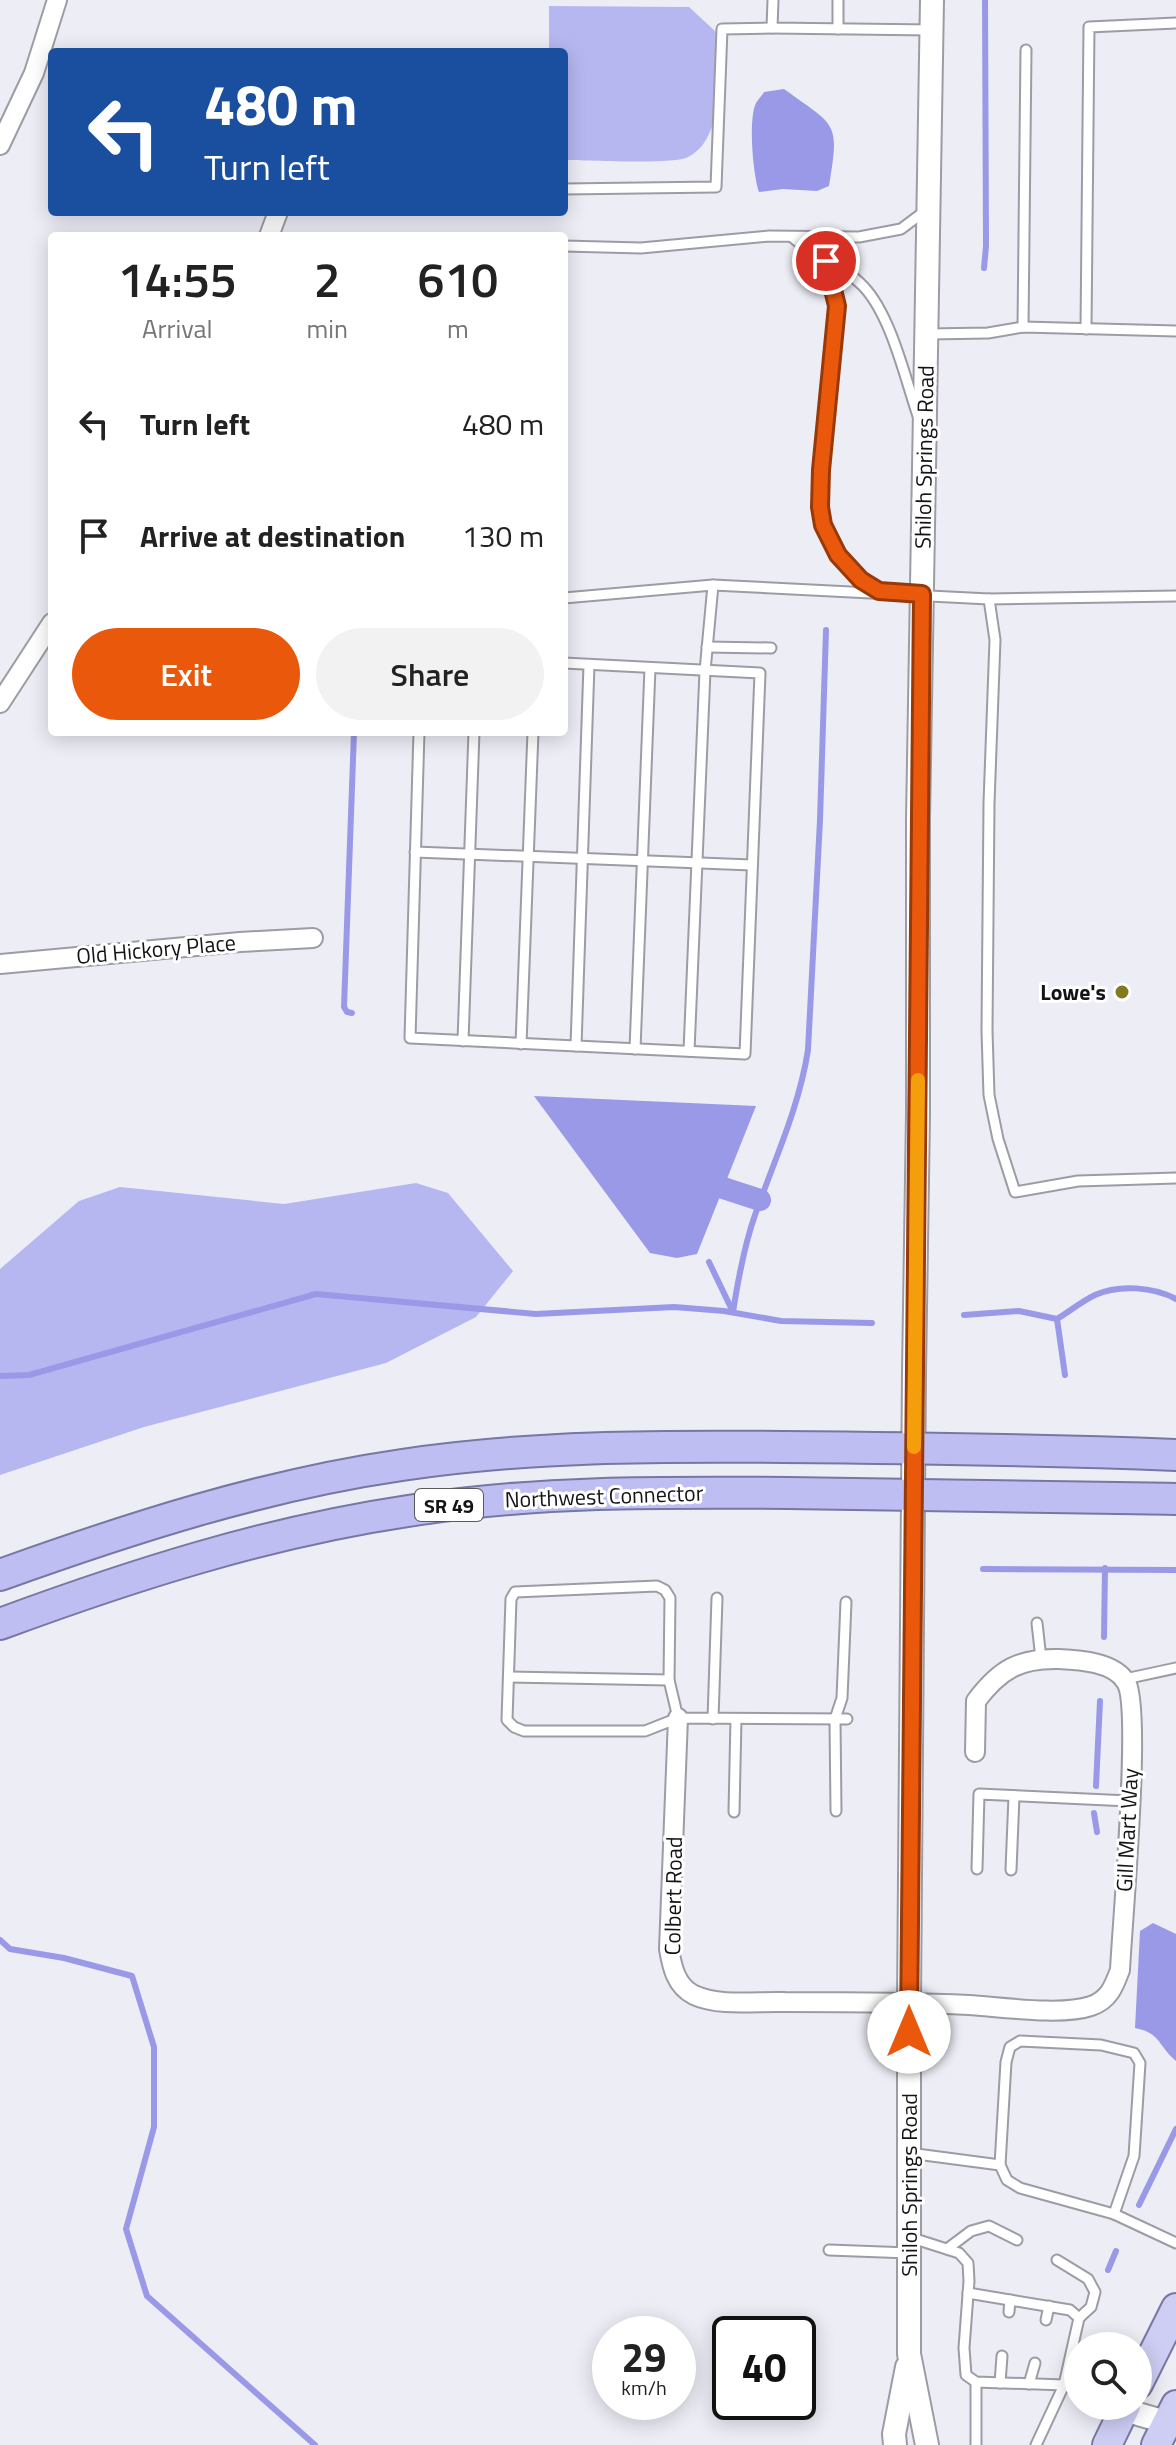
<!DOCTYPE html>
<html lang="en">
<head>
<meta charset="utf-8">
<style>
  :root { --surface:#fff; --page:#f2f2f2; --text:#222; --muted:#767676; --accent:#ea580c }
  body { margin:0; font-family:"Titillium Web",sans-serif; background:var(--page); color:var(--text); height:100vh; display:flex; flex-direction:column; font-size:30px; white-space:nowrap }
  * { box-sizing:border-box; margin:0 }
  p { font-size:26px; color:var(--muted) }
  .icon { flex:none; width:44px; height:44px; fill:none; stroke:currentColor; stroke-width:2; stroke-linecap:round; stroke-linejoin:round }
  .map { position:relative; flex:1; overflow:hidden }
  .panel { position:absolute; left:48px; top:232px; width:520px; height:504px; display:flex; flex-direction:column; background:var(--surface); border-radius:8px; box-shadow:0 4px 20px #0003 }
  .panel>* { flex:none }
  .banner { position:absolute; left:48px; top:48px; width:520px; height:168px; border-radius:8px; box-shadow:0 4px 20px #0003; background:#1a4fa0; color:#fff; overflow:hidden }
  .fabs { position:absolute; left:1064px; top:2332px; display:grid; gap:16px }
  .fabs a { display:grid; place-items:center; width:88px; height:88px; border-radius:50%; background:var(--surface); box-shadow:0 4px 20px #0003; font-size:40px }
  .speed { position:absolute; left:592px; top:2316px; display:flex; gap:16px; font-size:40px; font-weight:700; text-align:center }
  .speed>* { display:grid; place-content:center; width:104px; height:104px; border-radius:50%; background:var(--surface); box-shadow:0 4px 20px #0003; line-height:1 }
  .speed small { font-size:20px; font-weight:400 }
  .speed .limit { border:4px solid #111; border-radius:12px; background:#fff; color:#111 }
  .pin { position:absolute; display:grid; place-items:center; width:68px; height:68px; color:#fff; margin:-34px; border:4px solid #fff; border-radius:50%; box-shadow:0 2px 8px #0007 }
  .me { position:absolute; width:88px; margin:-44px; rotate:0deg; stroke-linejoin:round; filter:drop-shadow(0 0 6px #0008) }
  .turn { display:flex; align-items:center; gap:28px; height:168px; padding:0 24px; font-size:36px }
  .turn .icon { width:104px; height:104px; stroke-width:2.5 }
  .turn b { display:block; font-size:56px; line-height:68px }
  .eta { display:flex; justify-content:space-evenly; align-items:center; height:136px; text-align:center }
  .eta b { font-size:48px; font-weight:600; line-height:56px }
  .primary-button { display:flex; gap:16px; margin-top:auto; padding:16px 24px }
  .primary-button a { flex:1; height:92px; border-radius:48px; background:var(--accent); color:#fff; font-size:32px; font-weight:600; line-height:92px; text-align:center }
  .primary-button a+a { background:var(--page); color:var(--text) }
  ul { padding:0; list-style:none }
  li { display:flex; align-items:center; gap:24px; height:112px; padding:0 24px }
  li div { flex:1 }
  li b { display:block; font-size:30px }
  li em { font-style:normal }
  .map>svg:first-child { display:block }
</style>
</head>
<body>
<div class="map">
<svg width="1176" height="2445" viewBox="0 0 1176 2445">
  <rect width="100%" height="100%" fill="#ededf6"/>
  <g fill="#b6b7f1">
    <path d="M549,6L689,7L716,32L713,124C708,138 702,150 688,157C674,165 586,160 564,160V52H549Z"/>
    <path d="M416,1183L448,1193L513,1271L476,1317L386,1363L144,1427L0,1475V1269L79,1201L120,1187L284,1204Z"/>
  </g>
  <g fill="#9a99e8">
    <path d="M784,89C836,127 840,120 829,186L817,191L783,189L759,192C753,175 748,119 756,103C758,99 762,96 764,92Z"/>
    <path d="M534,1096L756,1106L697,1254L677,1258L650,1253Z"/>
    <path d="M1153,1923L1176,1934V2061C1158,2046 1161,2033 1135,2028L1140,1931Z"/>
  </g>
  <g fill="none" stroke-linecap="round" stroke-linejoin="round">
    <g stroke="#9a99e8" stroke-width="6">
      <path d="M984,268L986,246L985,0"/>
      <path d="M352,1013L347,1012L344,1007L354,732"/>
      <path d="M709,1262L733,1312"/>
      <path d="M733,1312C738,1280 744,1246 755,1215C774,1161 799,1108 808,1050L820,820L826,630"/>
      <path d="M964,1315L1019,1311L1057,1319C1069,1312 1082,1301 1095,1295C1119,1284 1154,1287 1176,1299"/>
      <path d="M1057,1319L1065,1375"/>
      <path d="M0,1376L29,1375L316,1294L536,1314L674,1307L724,1311L781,1321L872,1323"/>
      <path d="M983,1569L1176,1570"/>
      <path d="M1104,1637L1105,1568"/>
      <path d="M1096,1786L1100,1701"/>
      <path d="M1094,1813L1097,1832"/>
      <path d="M0,1940L10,1949L64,1958L132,1976L154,2047V2127L126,2229L147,2296L315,2445"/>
      <path d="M1139,2205L1176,2129"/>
      <path d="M1108,2270L1116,2251"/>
    </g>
    <path stroke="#9a99e8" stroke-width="22" d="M714,1185L760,1200"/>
    <g stroke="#9c9ca4" stroke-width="13">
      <g id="service">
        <path d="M773,0L772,28L932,30"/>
        <path d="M838,29V0"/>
        <path d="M564,189L716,187L722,29L772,28"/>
        <path d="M792,237C813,256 843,265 863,286C891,315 905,378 918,416"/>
        <path d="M564,246L641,248L769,236L859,237L901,229L925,211"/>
        <path d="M826,261L837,306L820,507C827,543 847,571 877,590"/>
        <path d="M1023,327L1026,50"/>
        <path d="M1086,329L1089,27L1176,23"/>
        <path d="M929,334L988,333L1023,327L1176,331"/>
        <path d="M564,598L713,585L989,599L1176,596"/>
        <path d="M989,599L995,640L989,803L987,1031L989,1095L998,1139L1015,1192L1078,1181L1176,1178"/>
        <path d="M707,647L771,648"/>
        <path d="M419,732L410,1038L745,1054L760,673L564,663"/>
        <path d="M415,852L752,865"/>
        <path d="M463,1041L474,732"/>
        <path d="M521,1044L533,732"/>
        <path d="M576,1046L589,665"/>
        <path d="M635,1049L650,668"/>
        <path d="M689,1051L705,671L713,585"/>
        <path d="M1037,1623L1041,1659"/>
        <path d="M509,1677L669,1680"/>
        <path d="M1125,1679L1176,1668"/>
        <path d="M678,1718L669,1680L670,1598L665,1590L657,1586L515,1592L511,1599L507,1720L514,1727L524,1731H645L678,1718L847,1719"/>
        <path d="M713,1719L717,1598"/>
        <path d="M836,1811L835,1719L842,1698L846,1602"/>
        <path d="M734,1812L736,1719"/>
        <path d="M977,1869L979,1794L1129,1801"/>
        <path d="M1011,1870L1014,1796"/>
        <path d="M909,2153L1000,2165L1007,2180L1020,2188L1114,2214L1176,2243"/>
        <path d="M1000,2165L1006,2062L1010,2047L1020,2041L1101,2045L1134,2053L1140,2063L1134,2156L1114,2214"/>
        <path d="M909,2237L959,2253L968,2263L969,2281L964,2348L966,2375L976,2382L1064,2385L1078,2391"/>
        <path d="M947,2249L971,2231L989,2226L1017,2240"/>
        <path d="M829,2250L909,2253"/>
        <path d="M1057,2260L1088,2279L1095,2292L1091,2307L1079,2318"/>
        <path d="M968,2293L1070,2310L1079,2318L1064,2385L1036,2445"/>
        <path d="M1009,2312L1010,2300"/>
        <path d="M1046,2320L1049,2306"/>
        <path d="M976,2382V2445"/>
        <path d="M1000,2383L1002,2356"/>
        <path d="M1029,2384L1035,2363"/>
      </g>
    </g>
    <g stroke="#9c9ca4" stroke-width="22">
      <g id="minor">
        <path d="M0,145L34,73L57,0"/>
        <path d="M269,236L278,212"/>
        <path d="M0,703L52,623"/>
        <path d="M0,964L240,942L313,938"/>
        <path d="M678,1718L669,1949C672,1967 676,1986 694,1995C720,2007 757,2001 785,2002C847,2002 908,2002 969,2005C1001,2007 1062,2016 1091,2006C1109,2000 1114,1986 1120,1970C1122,1926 1142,1707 1126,1682C1114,1662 1080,1660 1059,1659C1020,1658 1000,1669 976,1701L975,1752"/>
      </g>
    </g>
    <g stroke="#9c9ca4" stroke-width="26">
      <g id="tertiary">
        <path d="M1124,2410L1176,2425"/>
        <path d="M895,2445L894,2434L907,2367"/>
        <path d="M927,2445L909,2354V2002L914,1373L918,1114V820L932,0"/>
      </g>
    </g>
    <g stroke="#7777a3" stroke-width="32">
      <g id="primary">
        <path d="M1138,2384L1176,2308"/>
        <path d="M1107,2445L1126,2406"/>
        <path d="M1156,2445L1176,2405"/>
      </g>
    </g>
    <g stroke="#7777a3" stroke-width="34">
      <g id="trunk">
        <path d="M0,1575C131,1528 264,1485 402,1465C528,1446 656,1446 783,1447C914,1448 1045,1450 1176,1455"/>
        <path d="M0,1624C133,1575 267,1532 408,1511C533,1491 662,1492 788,1493C918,1494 1047,1496 1176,1499"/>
      </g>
    </g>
    <use href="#service" stroke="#fff" stroke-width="9"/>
    <use href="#minor" stroke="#fff" stroke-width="18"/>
    <use href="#tertiary" stroke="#fff" stroke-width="22"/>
    <use href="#primary" stroke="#cecef5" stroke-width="28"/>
    <use href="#trunk" stroke="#bebef2" stroke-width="30"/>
  </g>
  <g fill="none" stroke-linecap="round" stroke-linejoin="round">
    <g stroke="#983908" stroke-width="20">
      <path id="route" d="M826,261L837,306L821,470L820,507L823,525L838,555L861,580L879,591L922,594L909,2032"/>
    </g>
    <use href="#route" stroke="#ea580c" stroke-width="14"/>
    <path stroke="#f59e0b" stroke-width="14" d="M914,1447L918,1080"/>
  </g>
  <circle fill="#827a1f" stroke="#fff" stroke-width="3" cx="1122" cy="992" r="8"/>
  <g text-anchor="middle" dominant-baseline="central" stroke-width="6" stroke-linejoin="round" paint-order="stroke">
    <rect fill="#fff" stroke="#5a5a5d" stroke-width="2" x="415" y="1489" width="68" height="32" rx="6"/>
    <g font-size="20" font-weight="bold" fill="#141417">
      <text x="449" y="1505">SR 49</text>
    </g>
    <g font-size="22" fill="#141417" stroke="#fff">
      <text transform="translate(924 457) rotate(-89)">Shiloh Springs Road</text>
      <text transform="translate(156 949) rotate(-5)">Old Hickory Place</text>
      <text transform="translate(604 1496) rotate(-2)">Northwest Connector</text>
      <text transform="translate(1127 1830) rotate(-87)">Gill Mart Way</text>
      <text transform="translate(673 1896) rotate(-89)">Colbert Road</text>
      <text transform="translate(909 2185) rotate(-90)">Shiloh Springs Road</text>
    </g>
    <g font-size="22" font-weight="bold" fill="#141417" stroke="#fff" text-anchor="end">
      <text x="1106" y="992">Lowe's</text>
    </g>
  </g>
</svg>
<div class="fabs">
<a><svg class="icon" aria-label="search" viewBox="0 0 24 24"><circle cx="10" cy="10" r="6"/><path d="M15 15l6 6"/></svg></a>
</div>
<div class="speed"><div>29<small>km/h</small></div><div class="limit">40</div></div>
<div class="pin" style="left:826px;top:261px;background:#d93025"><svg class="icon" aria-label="arrive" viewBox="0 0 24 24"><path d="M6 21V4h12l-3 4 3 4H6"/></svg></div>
<svg class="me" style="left:909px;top:2032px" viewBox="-20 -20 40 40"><circle r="19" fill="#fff"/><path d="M0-13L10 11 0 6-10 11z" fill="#ea580c"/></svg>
<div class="banner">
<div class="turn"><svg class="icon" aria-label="left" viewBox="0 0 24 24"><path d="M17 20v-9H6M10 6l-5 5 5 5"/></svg><div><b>480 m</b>Turn left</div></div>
</div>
<section class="panel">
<div class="eta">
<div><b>14:55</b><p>Arrival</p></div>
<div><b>2</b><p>min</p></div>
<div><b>610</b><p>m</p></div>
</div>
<ul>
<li><svg class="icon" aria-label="left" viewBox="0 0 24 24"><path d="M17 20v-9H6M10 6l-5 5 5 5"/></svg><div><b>Turn left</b></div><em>480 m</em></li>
<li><svg class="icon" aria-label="arrive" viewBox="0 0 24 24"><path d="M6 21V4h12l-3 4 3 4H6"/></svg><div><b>Arrive at destination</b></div><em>130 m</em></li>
</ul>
<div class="primary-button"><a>Exit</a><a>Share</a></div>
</section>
</div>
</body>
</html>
